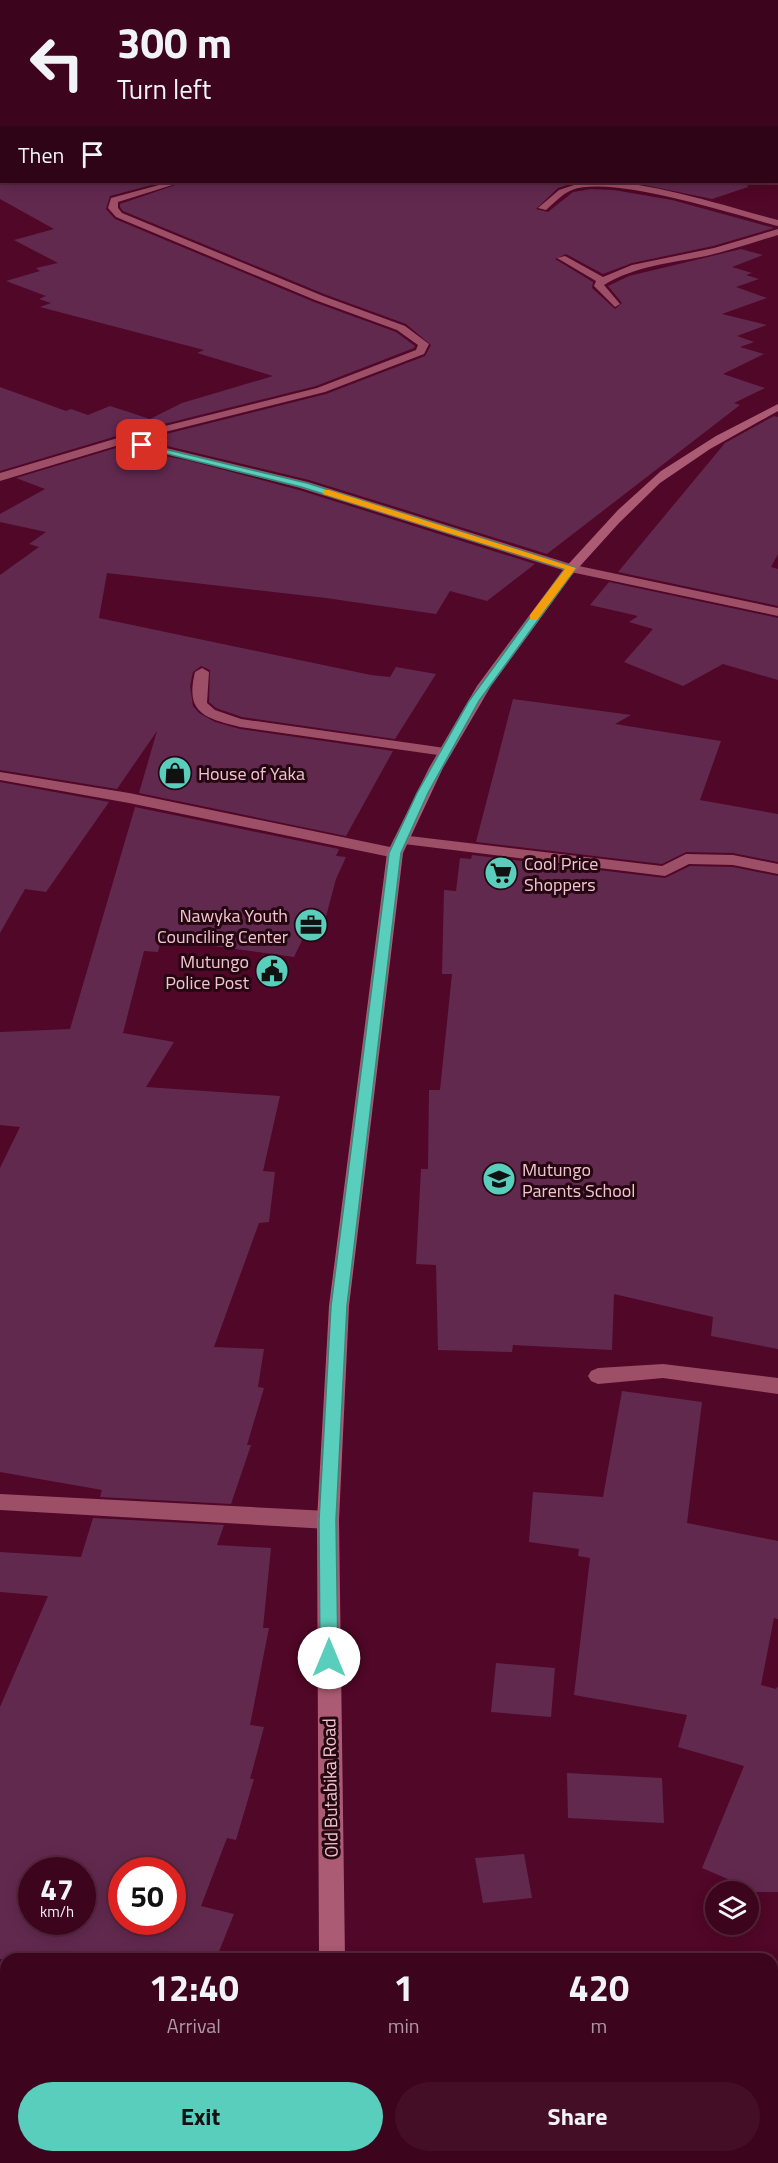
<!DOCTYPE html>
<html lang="en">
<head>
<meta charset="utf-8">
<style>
  :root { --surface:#3d051d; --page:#440f26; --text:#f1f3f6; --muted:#ad99a4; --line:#56263b; --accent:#5acebc }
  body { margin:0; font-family:"Titillium Web",sans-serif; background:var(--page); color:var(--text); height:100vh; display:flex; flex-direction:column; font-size:22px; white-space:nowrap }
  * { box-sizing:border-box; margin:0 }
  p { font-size:20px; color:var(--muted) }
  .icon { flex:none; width:33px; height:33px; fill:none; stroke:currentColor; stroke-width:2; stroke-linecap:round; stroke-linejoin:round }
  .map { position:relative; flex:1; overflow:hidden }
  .details { position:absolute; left:0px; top:1953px; width:778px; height:210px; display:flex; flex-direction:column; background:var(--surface); border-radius:18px 18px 0 0; box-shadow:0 3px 15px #0003,0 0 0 2px var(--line) }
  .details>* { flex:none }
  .guide { position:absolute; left:0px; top:0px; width:778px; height:183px; box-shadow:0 3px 15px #0003,0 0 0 2px var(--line); background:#3d051d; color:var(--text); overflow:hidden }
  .buttons { position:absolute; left:705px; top:1881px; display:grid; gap:12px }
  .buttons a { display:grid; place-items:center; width:54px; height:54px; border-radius:50%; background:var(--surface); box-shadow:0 3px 15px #0003,0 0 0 2px var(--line); font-size:30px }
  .speed { position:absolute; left:18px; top:1857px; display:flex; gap:12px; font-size:30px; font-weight:700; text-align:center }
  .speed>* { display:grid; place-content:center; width:78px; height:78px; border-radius:50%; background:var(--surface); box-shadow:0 3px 15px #0003,0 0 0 2px var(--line); line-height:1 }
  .speed small { font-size:15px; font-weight:400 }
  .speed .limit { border:9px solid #d22; background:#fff; color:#111 }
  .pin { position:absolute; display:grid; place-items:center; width:51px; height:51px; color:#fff; margin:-26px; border-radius:12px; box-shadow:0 3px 9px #0006 }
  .me { position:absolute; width:66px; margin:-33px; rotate:0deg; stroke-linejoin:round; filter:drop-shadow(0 0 4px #0008) }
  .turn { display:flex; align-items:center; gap:21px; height:126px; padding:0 18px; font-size:27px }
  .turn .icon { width:78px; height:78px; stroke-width:2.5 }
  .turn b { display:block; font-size:42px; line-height:51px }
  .then { display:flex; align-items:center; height:57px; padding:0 18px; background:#0003; gap:12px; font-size:22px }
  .eta { display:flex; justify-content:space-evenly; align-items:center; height:102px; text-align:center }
  .eta b { font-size:36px; font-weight:700; line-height:42px }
  .button { display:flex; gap:12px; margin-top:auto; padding:12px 18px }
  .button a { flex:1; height:69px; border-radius:36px; background:var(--accent); color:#111; font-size:24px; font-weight:700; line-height:69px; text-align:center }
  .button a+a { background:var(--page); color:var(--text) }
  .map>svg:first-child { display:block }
</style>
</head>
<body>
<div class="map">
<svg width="778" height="2163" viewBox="0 0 778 2163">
  <rect width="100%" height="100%" fill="#510727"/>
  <g fill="#62294f" fill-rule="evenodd">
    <path d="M0,161L2,182H163L110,196L106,209L115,219L314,302L396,332L415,346L414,348L316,386L120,435L0,471V387L66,411L71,409L88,415L110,406L150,419L182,403L273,376L197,353L204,350L40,307L51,303L39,299L46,296L6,281L40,271L36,268L58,263L14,240L54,229L0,199Z"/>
    <path d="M184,182H577L558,188L536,209L548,212L573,192L591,189L614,190L672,200L774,228L713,246L632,263L603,274L566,254L555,259L593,282L592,288L615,309L622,303L608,286L629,276L741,249L763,255L732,267L752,273L746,275L759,279L736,287L767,298L722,314L767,325L737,336L754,342L740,347L764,354L723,374L765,388L734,403L740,405L547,554L309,480L142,440L326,394L425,356L431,345L406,324L324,294L123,211L120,207V204Z"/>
    <path d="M630,182H747L748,187L712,199Z"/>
    <path d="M774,416L778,417V554L771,567L778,569V606L618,572L725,443Z"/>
    <path d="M119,447L186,460L299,490L535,564L487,601L450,591L436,614L326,598L107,573L99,618L371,675L390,677L396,667L436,674L395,739L242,717L216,708L209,702L210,670L201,666L193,672L190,686L193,706L199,713L215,722L240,729L393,751L346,836L139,793L157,731L117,789L0,770V575L39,547L29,544L46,532L0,522V514L45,489L16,478Z"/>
    <path d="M609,582L778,618V680L723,664L683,686L624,662L653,629L629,622L638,616L590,605Z"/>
    <path d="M513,699L631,715L615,724L721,741L700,800L778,814V862L733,853L686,852L662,864L476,842Z"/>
    <path d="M0,782L109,802L46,892L25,889L0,933Z"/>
    <path d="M135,807L339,849L336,856L346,857L336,879L321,935L306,932L294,957L161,939L158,952L144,951L123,1033L174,1042L146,1087L280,1096L263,1171L275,1172L269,1222L259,1223L214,1347L264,1349L258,1387L264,1388L247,1445H251L231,1504L100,1497L102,1490L0,1472V1168L20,1127L0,1125V1032L70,1029Z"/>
    <path d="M472,855L665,878L690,866L733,867L778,876V1349L711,1336L713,1317L614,1294L612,1350L513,1345L512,1352L438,1350L436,1265L416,1264L421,1169H428L429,1090H440L452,974H442L444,890L456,891L460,858L471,859Z"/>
    <path d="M622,1391L702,1402L687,1523L778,1541V1619L774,1618L761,1685L776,1689L778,1686V1892H725L730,1880L702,1868L744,1766L678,1747L687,1715L574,1695L590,1558L578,1556L579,1549L529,1542L533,1492L603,1497Z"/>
    <path d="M93,1518L224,1525L217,1545L271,1548L263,1628H269L250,1725L264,1727L250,1779H254L236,1840L227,1838L201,1906L234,1914L216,1959H0V1707L48,1596L0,1592V1552L81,1557ZM32,1870H82V1922H32ZM122,1870H172V1922H122Z"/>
    <path d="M496,1663L555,1668L551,1717L491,1712Z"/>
    <path d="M567,1773L662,1778L664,1823L568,1818Z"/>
    <path d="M524,1854L532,1898L483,1903L475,1858Z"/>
  </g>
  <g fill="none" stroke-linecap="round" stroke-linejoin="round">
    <g fill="#9d4f67" fill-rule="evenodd">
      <path d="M21,0H34L18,2Z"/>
      <path d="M447,0H458L445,2Z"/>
      <path d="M0,3H2L0,8Z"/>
      <rect x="777" y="82" width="1" height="5"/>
      <rect x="0" y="106" width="2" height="4"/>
      <rect x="777" y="148" width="1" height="6"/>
      <path d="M777,166L778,167V173L777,172Z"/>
      <path d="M170,182H182L118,202V208L122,213L323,296L405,326L429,344L424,354L325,392L133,440L308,482L574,565L778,608V616L566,571L300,488L187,458L119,445L0,481V473L121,437L317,388L416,350L418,345L397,330L315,300L116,217L108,208L111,198Z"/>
      <path d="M583,182C636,176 724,206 778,220V226C732,214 612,175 572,190C562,194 554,203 546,210L538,208L559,190Z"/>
      <path d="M778,229V235C754,242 731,250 706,256C671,263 635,266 604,285L620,304L615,307L594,286L596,281L557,258L565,256L603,277L632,265L714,248Z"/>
      <path d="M202,668L209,672L207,703L215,710L241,719L445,748L452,752L445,756L240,727C204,718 185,713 195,672Z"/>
      <path d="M0,772L129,793L395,848L403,853L395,858L129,803L0,780Z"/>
      <path d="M401,835L662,866L686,854L733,855L778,864V874L733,865L689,864L665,876L396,843L393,840L396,837Z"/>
      <path d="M663,1364L778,1378V1394L663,1378L598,1384L591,1381L588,1376L591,1371L598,1368Z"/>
      <path d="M0,1494L328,1511L336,1514L339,1520L336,1526L328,1529L0,1510Z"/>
    </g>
    <g fill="#ac5b74" fill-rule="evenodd">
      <path d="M778,404V411L710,449L660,483L619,523L572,575L491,686L443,768L403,853L349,1306L339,1520L345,1959H319L317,1520L329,1306L387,853L429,768L477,686L563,570L618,510L661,471L716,436Z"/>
      <rect x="320" y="2157" width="28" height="6"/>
    </g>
  </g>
  <path fill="#5acebc" stroke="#3a867a" stroke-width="1.5" d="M139,443L307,483L576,568L479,701L428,793L401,853L347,1306L336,1520L338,1658L335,1664L329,1666L322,1664L320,1658L319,1520L331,1306L389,853L417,793L469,701L565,569L301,487L139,447Z"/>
  <path fill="#f59e0b" d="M323,490H329L576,568L537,620H530V615L565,569L323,494Z"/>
  <defs>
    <g id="shop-disc" transform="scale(1.725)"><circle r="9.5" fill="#5acebc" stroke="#250712"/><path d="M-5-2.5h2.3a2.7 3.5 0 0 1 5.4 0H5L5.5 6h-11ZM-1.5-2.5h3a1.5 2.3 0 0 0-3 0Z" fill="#111"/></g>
    <g id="supermarket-disc" transform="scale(1.725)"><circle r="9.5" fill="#5acebc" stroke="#250712"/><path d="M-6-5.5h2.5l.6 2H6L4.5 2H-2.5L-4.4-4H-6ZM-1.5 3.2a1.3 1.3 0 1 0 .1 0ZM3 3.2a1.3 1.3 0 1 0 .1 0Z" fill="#111"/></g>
    <g id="office-disc" transform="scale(1.725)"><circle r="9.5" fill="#5acebc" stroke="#250712"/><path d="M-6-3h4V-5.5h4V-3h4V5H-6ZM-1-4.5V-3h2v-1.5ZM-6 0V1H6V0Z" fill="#111"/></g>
    <g id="civic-disc" transform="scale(1.725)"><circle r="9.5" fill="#5acebc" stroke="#250712"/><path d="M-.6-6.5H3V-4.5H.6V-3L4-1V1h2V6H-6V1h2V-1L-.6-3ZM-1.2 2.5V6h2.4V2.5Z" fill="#111"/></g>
    <g id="school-disc" transform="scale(1.725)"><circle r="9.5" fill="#5acebc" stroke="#250712"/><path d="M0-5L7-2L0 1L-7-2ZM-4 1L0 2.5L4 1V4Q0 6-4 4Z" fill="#111"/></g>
  </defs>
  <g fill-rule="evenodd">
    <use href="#shop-disc" x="175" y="773"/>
    <use href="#supermarket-disc" x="501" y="873"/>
    <use href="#office-disc" x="311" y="925"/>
    <use href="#civic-disc" x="272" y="971"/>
    <use href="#school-disc" x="499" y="1179"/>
  </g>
  <g text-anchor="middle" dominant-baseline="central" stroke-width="6" stroke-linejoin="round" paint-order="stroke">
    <g font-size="18" fill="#f2c4d0" stroke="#250712" text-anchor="start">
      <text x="198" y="773">House of Yaka</text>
      <text x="524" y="863">Cool Price<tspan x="524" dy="21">Shoppers</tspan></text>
      <text x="288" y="915" text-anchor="end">Nawyka Youth<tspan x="288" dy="21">Counciling Center</tspan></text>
      <text x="249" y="961" text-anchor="end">Mutungo<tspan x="249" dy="21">Police Post</tspan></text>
      <text x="522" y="1169">Mutungo<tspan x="522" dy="21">Parents School</tspan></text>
    </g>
    <g font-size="18" fill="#f2c4d0" stroke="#250712">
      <text transform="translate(330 1788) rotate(-91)">Old Butabika Road</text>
    </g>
  </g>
</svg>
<div class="buttons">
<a><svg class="icon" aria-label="layers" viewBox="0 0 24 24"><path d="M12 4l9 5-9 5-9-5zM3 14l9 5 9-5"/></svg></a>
</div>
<div class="speed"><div>47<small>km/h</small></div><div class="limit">50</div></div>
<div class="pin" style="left:142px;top:445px;background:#d93025"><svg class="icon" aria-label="arrive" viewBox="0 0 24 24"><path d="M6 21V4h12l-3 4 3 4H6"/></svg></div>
<svg class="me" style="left:329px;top:1658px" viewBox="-20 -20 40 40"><circle r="19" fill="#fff"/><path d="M0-13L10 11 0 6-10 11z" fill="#5acebc"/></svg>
<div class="guide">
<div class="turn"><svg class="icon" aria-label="left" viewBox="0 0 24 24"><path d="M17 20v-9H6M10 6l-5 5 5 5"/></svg><div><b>300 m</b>Turn left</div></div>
<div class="then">Then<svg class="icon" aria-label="arrive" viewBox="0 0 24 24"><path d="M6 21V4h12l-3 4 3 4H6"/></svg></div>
</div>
<section class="details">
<div class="eta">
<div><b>12:40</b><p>Arrival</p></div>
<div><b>1</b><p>min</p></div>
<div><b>420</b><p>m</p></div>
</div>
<div class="button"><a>Exit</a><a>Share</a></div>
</section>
</div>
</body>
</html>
